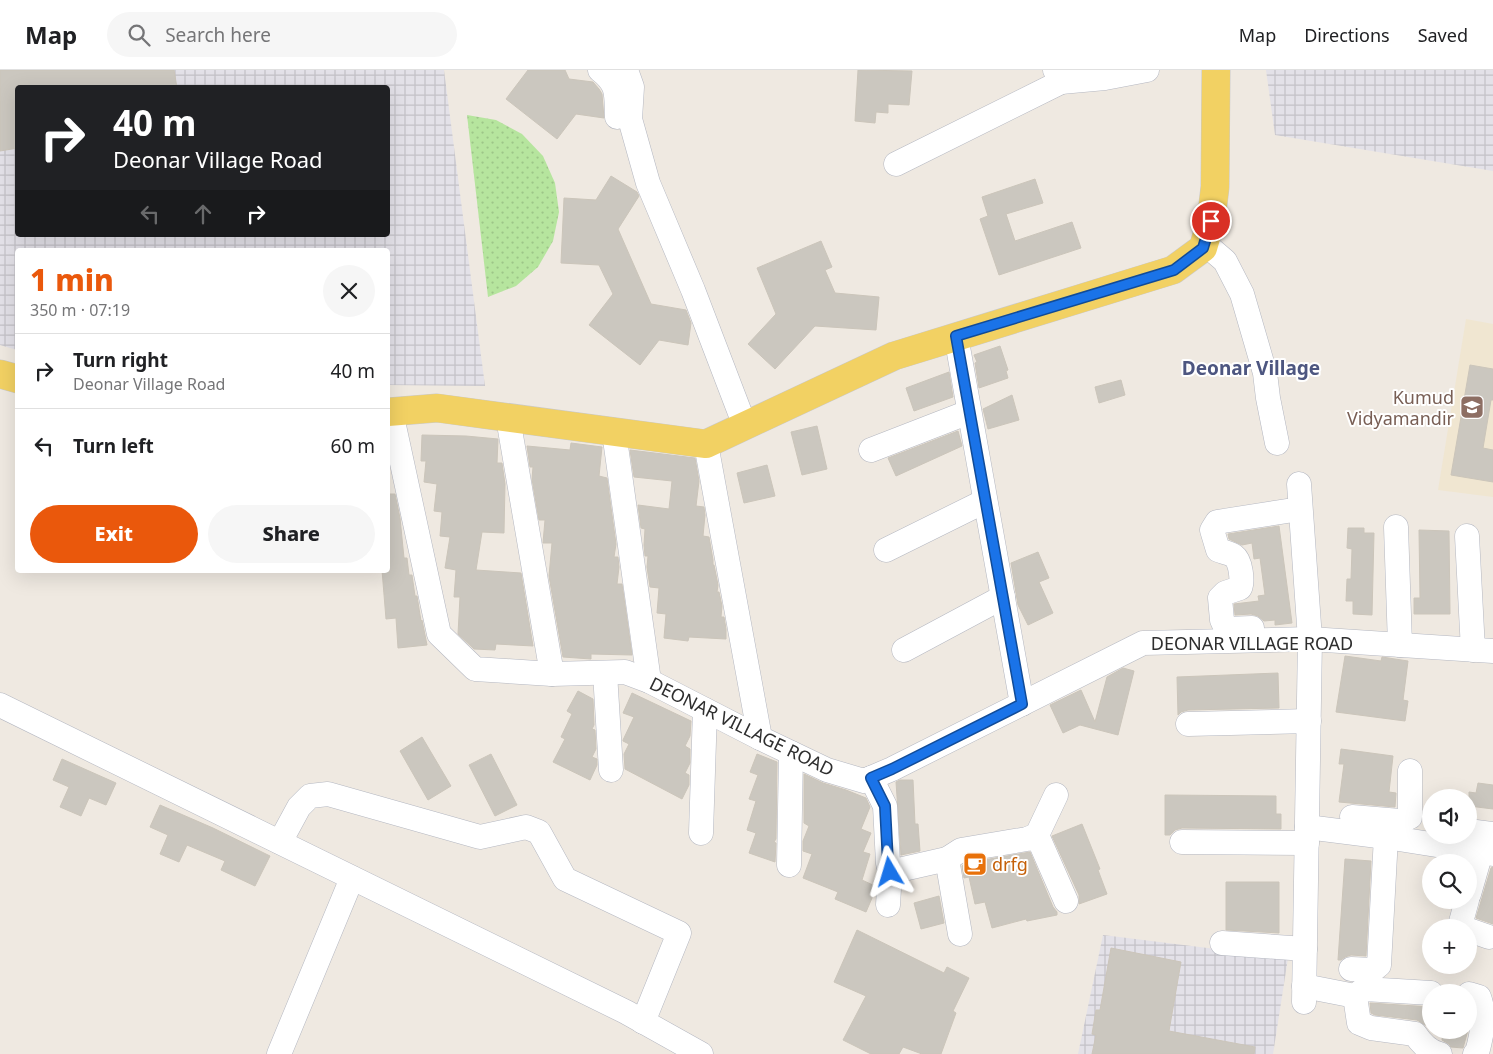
<!DOCTYPE html>
<html lang="en">
<head>
<meta charset="utf-8">
<style>
  :root { --surface:#fff; --page:#f6f6f6; --text:#202124; --muted:#757577; --line:#e0e0e0; --accent:#ea580c }
  body { margin:0; font-family:"Noto Sans",sans-serif; background:var(--page); color:var(--text); height:100vh; display:flex; flex-direction:column; font-size:19px; white-space:nowrap }
  * { box-sizing:border-box; margin:0 }
  p { font-size:16px; color:var(--muted) }
  .icon { flex:none; width:28px; height:28px; fill:none; stroke:currentColor; stroke-width:2; stroke-linecap:round; stroke-linejoin:round }
  .map { position:relative; flex:1; overflow:hidden }
  .drawer { position:absolute; left:15px; top:178px; width:375px; height:325px; display:flex; flex-direction:column; background:var(--surface); border-radius:5px; box-shadow:0 5px 20px #0002 }
  .drawer>* { flex:none }
  .hud { position:absolute; left:15px; top:15px; width:375px; height:152px; border-radius:5px; box-shadow:0 5px 20px #0002; background:#202124; color:#fff; overflow:hidden }
  .tools { position:absolute; left:1422px; top:719px; display:grid; gap:10px }
  .tools a { display:grid; place-items:center; width:55px; height:55px; border-radius:50%; background:var(--surface); box-shadow:0 5px 20px #0002; font-size:25px }
  .pin { position:absolute; display:grid; place-items:center; width:42px; height:42px; color:#fff; margin:-21px; border:2px solid #fff; border-radius:50%; box-shadow:0 1px 5px #0007 }
  .me { position:absolute; width:55px; margin:-28px; rotate:353deg; stroke-linejoin:round; filter:drop-shadow(0 0 4px #0008) }
  .turn { display:flex; align-items:center; gap:18px; height:105px; padding:0 15px; font-size:22px }
  .turn .icon { width:65px; height:65px; stroke-width:2.5 }
  .turn b { display:block; font-size:35px; line-height:42px }
  .lanes { display:flex; align-items:center; height:48px; padding:0 15px; background:#0003; justify-content:center; gap:25px; direction:ltr }
  .lanes .off { opacity:.35 }
  .round { display:grid; place-items:center; flex:none; width:52px; height:52px; border-radius:26px; background:var(--page) }
  .head { display:flex; align-items:center; justify-content:space-between; height:85px; padding:0 15px }
  h1 { font-size:30px; font-weight:800; line-height:38px; color:var(--accent) }
  .primary-button { display:flex; gap:10px; margin-top:auto; padding:10px 15px }
  .primary-button a { flex:1; height:58px; border-radius:30px; background:var(--accent); color:#fff; font-size:20px; font-weight:800; line-height:58px; text-align:center }
  .primary-button a+a { background:var(--page); color:var(--text) }
  ul { padding:0; list-style:none }
  li { display:flex; align-items:center; gap:15px; height:75px; padding:0 15px; border-top:1px solid var(--line) }
  li div { flex:1 }
  li b { display:block; font-size:19px }
  li em { font-style:normal }
  header { display:flex; align-items:center; gap:30px; box-sizing:border-box; height:70px; padding:0 25px; background:var(--surface); border-bottom:1px solid var(--line) }
  header strong { font-size:24px }
  nav { display:flex; gap:28px; margin-inline-start:auto; font-size:18px }
  .search { width:350px; height:45px; background:var(--page); display:flex; align-items:center; gap:12px; box-sizing:border-box; padding:0 18px; border-radius:28px; color:var(--muted); font-size:19px }
  .map>svg:first-child { display:block }
</style>
</head>
<body>
<header>
<strong>Map</strong>
<div class="search"><svg class="icon" aria-label="search" viewBox="0 0 24 24"><circle cx="10" cy="10" r="6"/><path d="M15 15l6 6"/></svg>Search here</div>
<nav><a>Map</a><a>Directions</a><a>Saved</a></nav>
</header>
<div class="map">
<svg width="1493" height="984" viewBox="0 0 1493 984">
  <defs>
    <pattern id="industrial-grid" width="8" height="8" patternUnits="userSpaceOnUse" patternTransform="scale(1.25)"><rect width="8" height="8" fill="#e3e1e8"/><path d="M0 4h8M4 0v8" fill="none" stroke="#c3c1c7"/></pattern>
    <pattern id="grass-dots" width="8" height="8" patternUnits="userSpaceOnUse" patternTransform="scale(1.25)"><rect width="8" height="8" fill="#b6e59e"/><path d="M2 2h.1M6 6h.1" fill="none" stroke="#9dc588" stroke-width="1.8" stroke-linecap="round"/></pattern>
  </defs>
  <rect width="100%" height="100%" fill="#efe9e1"/>
  <g fill="url(#industrial-grid)" fill-rule="evenodd">
    <path d="M0,0H444L485,316L388,315V180H18L17,280L0,275ZM18,18H388V165H18Z"/>
    <path d="M1266,0H1493V101L1275,65Z"/>
    <path d="M1103,865L1288,888L1273,984H1078Z"/>
  </g>
  <path fill="#f0e6d1" d="M1466,249L1493,254V427L1438,420Z"/>
  <path fill="url(#grass-dots)" d="M467,45L496,50L522,64L543,86L555,113L559,142L553,171L538,197L516,216L488,227Z"/>
  <g fill="#cbc7bf" stroke="#cbc5ba">
    <path d="M0,0H174L177,18H18V78L0,81Z"/>
    <path d="M528,0H565L569,9L593,12L599,19L602,24L604,48L576,44L557,69L506,29Z"/>
    <path d="M858,0L912,1L909,35L888,34V43L876,42L875,53L855,51Z"/>
    <path d="M611,106L637,122L639,126L618,159L651,234L686,240L691,253L688,275L659,270L640,295L589,255L613,224L599,195L561,193L564,128L596,130Z"/>
    <path d="M1035,109L1043,133L1006,144L1015,171L1072,152L1081,178L999,205L980,149L988,146L982,127Z"/>
    <path d="M821,171L832,197L825,200L835,223L879,227L876,260L815,256L775,299L748,274L776,244L757,198Z"/>
    <path d="M1000,276L1008,300L1006,301L1008,308L979,318L975,293L977,292L974,285Z"/>
    <path d="M1470,295L1493,299V330H1491L1483,378L1493,380V412L1451,405Z"/>
    <path d="M949,302L953,327L914,341L906,318Z"/>
    <path d="M1121,310L1125,325L1099,333L1095,317Z"/>
    <path d="M1012,325L1019,350L988,359L983,339Z"/>
    <path d="M817,356L827,399L802,405L791,362Z"/>
    <path d="M958,361L962,376L896,406L888,388Z"/>
    <path d="M422,365L466,366L498,369L497,393H502L505,414L504,463L482,462L476,500L521,503L533,576L496,574L495,580L474,579L458,564L460,527H454L456,500L445,498L450,467L440,466L442,442L434,441L437,414L424,412L426,391H421Z"/>
    <path d="M571,373L602,377L599,406L607,408L616,474L614,487H618L619,497L617,514H622L632,585L591,584V589L563,587L549,506L552,473H543L545,450H539L532,409L533,397H530L527,376L570,380Z"/>
    <path d="M630,380L695,388L699,411L696,436L704,437L705,445L703,466L709,467L713,490V495H714L718,515L717,522H719L722,536L721,547H724L726,559V569L689,567L688,571L664,568L666,544L657,543L659,518L650,517L647,497L648,486H645L644,475L645,459L641,458L638,435L669,439L672,411L634,407Z"/>
    <path d="M767,395L775,426L744,433L737,403Z"/>
    <path d="M388,424H395L400,448L404,488H407L409,505H412L415,526H417L421,551L422,550L427,575L398,578L396,548L386,549L382,500H388Z"/>
    <path d="M1279,456L1292,553L1275,555V550L1264,551L1258,546L1251,544L1235,545L1234,534L1259,531L1258,526L1265,525L1260,488L1254,489L1252,473L1242,475L1229,469L1228,464Z"/>
    <path d="M1348,458H1364V463H1374L1372,545L1353,544V531H1346L1347,509H1351L1352,479L1347,478Z"/>
    <path d="M1419,460L1449,461L1450,544H1414V528H1420Z"/>
    <path d="M1038,482L1049,508L1039,512L1053,543L1028,555L1018,535L1011,493Z"/>
    <path d="M1345,586L1381,591L1382,587L1408,591L1403,630L1408,631L1405,651L1336,642Z"/>
    <path d="M1123,598L1134,601L1118,665L1080,655L1063,663L1050,635L1081,620L1095,652L1107,607Z"/>
    <path d="M1278,603L1279,638L1188,640L1181,642L1178,645L1177,607Z"/>
    <path d="M578,621L593,629L594,655L592,659L595,660L596,679L592,687L597,689V695L590,710L553,692L565,669L561,667L572,644L567,641Z"/>
    <path d="M632,623L691,651L690,666L685,676L690,679V693L685,703L689,705V715L682,729L625,699L624,684L629,674L623,671V670L634,647L623,643Z"/>
    <path d="M422,667L451,716L428,730L400,681Z"/>
    <path d="M1341,679L1393,686L1389,722L1396,723L1395,737L1339,732L1344,694H1339Z"/>
    <path d="M491,684L517,735L495,746L469,695Z"/>
    <path d="M757,684L777,692L776,769L774,772L776,773L775,792L749,783L756,763L747,760L756,731L749,729L758,705L750,702Z"/>
    <path d="M62,689L116,713L106,735L89,728L81,746L60,737L69,717L53,710Z"/>
    <path d="M804,704L823,713L846,720L866,728L870,737L861,759L871,763L863,782L870,784L862,810L875,816V821L866,842L835,829L838,822L803,808L812,784L803,781V771L809,756L804,753Z"/>
    <path d="M900,710H913L915,754H918L920,781L901,785L896,712Z"/>
    <path d="M1478,713L1493,715V739L1469,736V722L1476,723Z"/>
    <path d="M1165,725L1276,726V744H1281V759L1182,758L1175,760L1170,765H1165Z"/>
    <path d="M160,735L213,758L270,786L255,816L221,800L225,791L187,775L179,792L160,784L168,765L150,757Z"/>
    <path d="M1082,754L1100,799L1098,800L1107,824L1079,834V825L1052,766Z"/>
    <path d="M1030,782L1053,837L1057,842V845L1027,851L1026,849L992,858L985,832L975,834L969,807L964,808L962,796L966,793Z"/>
    <path d="M1345,789L1371,791L1366,886L1351,885L1345,887L1341,890H1338Z"/>
    <path d="M1493,797V854L1476,848L1491,798Z"/>
    <path d="M1226,812H1279V863L1226,860Z"/>
    <path d="M939,826L944,853L921,859L914,833Z"/>
    <path d="M857,860L944,903L947,897L969,908L953,941L956,943L941,984H922L903,977L899,984H871L843,970L866,926L834,912Z"/>
    <path d="M1111,878L1181,892L1169,961L1255,977L1254,984H1092L1096,965L1092,964L1096,940H1100Z"/>
    <path d="M1370,933L1431,937V955H1425L1417,950L1375,945L1371,943Z"/>
    <path d="M1443,960H1468L1463,978L1451,977L1449,974L1442,970Z"/>
  </g>
  <g fill="none" stroke-linecap="round" stroke-linejoin="round">
    <g stroke="#b4b7c1" stroke-width="25">
      <g id="minor">
        <path d="M600,0C619,15 616,24 617,47"/>
        <path d="M626,0L632,17L630,49L648,113L693,220L745,356"/>
        <path d="M1055,0L1061,12L1105,8L1147,0"/>
        <path d="M896,94L1061,12"/>
        <path d="M1204,173L1225,191L1242,224L1265,303L1268,328L1277,373"/>
        <path d="M956,266L1022,634"/>
        <path d="M391,342L439,564L475,599L552,604L625,602L649,611L760,668L827,700L864,711L892,699L1143,573L1310,569L1493,581"/>
        <path d="M508,348L552,604"/>
        <path d="M614,362L649,611"/>
        <path d="M706,374L760,668"/>
        <path d="M871,380L969,342"/>
        <path d="M1299,414L1310,569L1304,932"/>
        <path d="M1396,457L1400,575"/>
        <path d="M1467,466L1473,580"/>
        <path d="M886,480L985,431"/>
        <path d="M1252,558L1226,559L1222,550L1220,528L1225,523L1240,518C1243,512 1241,491 1234,486C1230,483 1223,482 1218,480L1212,460L1217,452L1300,439"/>
        <path d="M904,580L1003,527"/>
        <path d="M605,603L611,700"/>
        <path d="M0,635L626,942L701,984"/>
        <path d="M1188,654L1309,651"/>
        <path d="M871,708L885,736L888,793L890,802L888,835"/>
        <path d="M1352,747L1400,751L1410,747V701"/>
        <path d="M1307,757L1386,767L1493,784"/>
        <path d="M701,763L705,640"/>
        <path d="M1469,763L1476,762L1493,764"/>
        <path d="M1037,765L1066,831"/>
        <path d="M280,772L299,737L310,726L328,724L480,767L526,757L539,762L565,809L679,863L643,952"/>
        <path d="M1182,772L1307,773"/>
        <path d="M947,789L960,864"/>
        <path d="M789,795L791,683"/>
        <path d="M890,802L947,789L961,780L1027,769L1037,765L1056,725"/>
        <path d="M1469,824L1481,782"/>
        <path d="M1464,858L1461,852L1467,830"/>
        <path d="M1469,860L1489,867"/>
        <path d="M1222,873L1305,879"/>
        <path d="M1351,899L1373,900L1379,895L1386,767"/>
        <path d="M1304,916L1355,926L1364,919L1431,923"/>
        <path d="M1469,924L1479,927C1486,946 1482,964 1477,983L1475,984"/>
        <path d="M1355,926L1359,953L1371,958L1415,964C1421,973 1429,982 1440,984"/>
        <path d="M279,984L352,808"/>
      </g>
    </g>
    <g stroke="#c9c9c9" stroke-width="29">
      <g id="major">
        <path d="M0,304L18,309"/>
        <path d="M388,342L437,338L706,374L894,286L1173,200L1203,178L1211,151L1215,117L1216,0"/>
      </g>
    </g>
    <use href="#minor" stroke="#fff" stroke-width="24"/>
    <use href="#major" stroke="#f2d163" stroke-width="28"/>
  </g>
  <g fill="none" stroke-linecap="round" stroke-linejoin="round">
    <g stroke="#114b97" stroke-width="12">
      <path id="route" d="M890,802L888,793L885,736L871,708L892,699L1022,634L956,266L1174,200L1203,178L1211,151"/>
    </g>
    <use href="#route" stroke="#1a73e8" stroke-width="9"/>
  </g>
  <defs>
    <g id="school-square" transform="scale(1.25)"><rect x="-9" y="-9" width="18" height="18" rx="4" fill="#8d6e63" stroke="#fff"/><path d="M0-5L7-2L0 1L-7-2ZM-4 1L0 2.5L4 1V4Q0 6-4 4Z" fill="#fff"/></g>
    <g id="cafe-square" transform="scale(1.25)"><rect x="-9" y="-9" width="18" height="18" rx="4" fill="#e8710a" stroke="#fff"/><path d="M-5.5-4.5H6V0H3Q3 3.5 0 3.5H-2.5Q-5.5 3.5-5.5 0ZM3-3.2v2h1.7v-2ZM-6 4.5H4V6H-6Z" fill="#fff"/></g>
  </defs>
  <g fill-rule="evenodd">
    <use href="#school-square" x="1472" y="337"/>
    <use href="#cafe-square" x="975" y="794"/>
  </g>
  <g text-anchor="middle" dominant-baseline="central" stroke-width="4" stroke-linejoin="round" paint-order="stroke">
    <g font-size="18" fill="#785e54" stroke="#fff" text-anchor="end">
      <text x="1454" y="327">Kumud<tspan x="1454" dy="21">Vidyamandir</tspan></text>
    </g>
    <g font-size="18" fill="#2e2e2e" stroke="#fff">
      <text x="1252" y="573">DEONAR VILLAGE ROAD</text>
      <text transform="translate(742 656) rotate(26)">DEONAR VILLAGE ROAD</text>
    </g>
    <g font-size="18" fill="#c56008" stroke="#fff" text-anchor="start">
      <text x="992" y="794">drfg</text>
    </g>
    <g font-size="19" font-weight="bold" fill="#4d5680" stroke="#fff">
      <text x="1251" y="298">Deonar Village</text>
    </g>
  </g>
</svg>
<div class="tools">
<a><svg class="icon" aria-label="sound" viewBox="0 0 24 24"><path d="M4 9h4l5-4v14l-5-4H4zM17 9q2 3 0 6"/></svg></a>
<a><svg class="icon" aria-label="search" viewBox="0 0 24 24"><circle cx="10" cy="10" r="6"/><path d="M15 15l6 6"/></svg></a>
<a>+</a>
<a>−</a>
</div>
<div class="pin" style="left:1211px;top:151px;background:#d93025"><svg class="icon" aria-label="arrive" viewBox="0 0 24 24"><path d="M6 21V4h12l-3 4 3 4H6"/></svg></div>
<svg class="me" style="left:890px;top:802px" viewBox="-20 -20 40 40"><path d="M0-17L14 15 0 8-14 15z" fill="#1a73e8" stroke="#fff" stroke-width="4"/></svg>
<div class="hud">
<div class="turn"><svg class="icon" aria-label="right" viewBox="0 0 24 24"><path d="M7 20v-9h11M14 6l5 5-5 5"/></svg><div><b>40 m</b>Deonar Village Road</div></div>
<div class="lanes"><svg class="icon off" aria-label="left" viewBox="0 0 24 24"><path d="M17 20v-9H6M10 6l-5 5 5 5"/></svg><svg class="icon off" aria-label="ahead" viewBox="0 0 24 24"><path d="M12 20V5M6 11l6-6 6 6"/></svg><svg class="icon" aria-label="right" viewBox="0 0 24 24"><path d="M7 20v-9h11M14 6l5 5-5 5"/></svg></div>
</div>
<section class="drawer">
<div class="head"><div><h1>1 min</h1><p>350 m · 07:19</p></div><a class="round"><svg class="icon" aria-label="close" viewBox="0 0 24 24"><path d="M6 6l12 12M18 6L6 18"/></svg></a></div>
<ul>
<li><svg class="icon" aria-label="right" viewBox="0 0 24 24"><path d="M7 20v-9h11M14 6l5 5-5 5"/></svg><div><b>Turn right</b><p>Deonar Village Road</p></div><em>40 m</em></li>
<li><svg class="icon" aria-label="left" viewBox="0 0 24 24"><path d="M17 20v-9H6M10 6l-5 5 5 5"/></svg><div><b>Turn left</b></div><em>60 m</em></li>
</ul>
<div class="primary-button"><a>Exit</a><a>Share</a></div>
</section>
</div>
</body>
</html>
